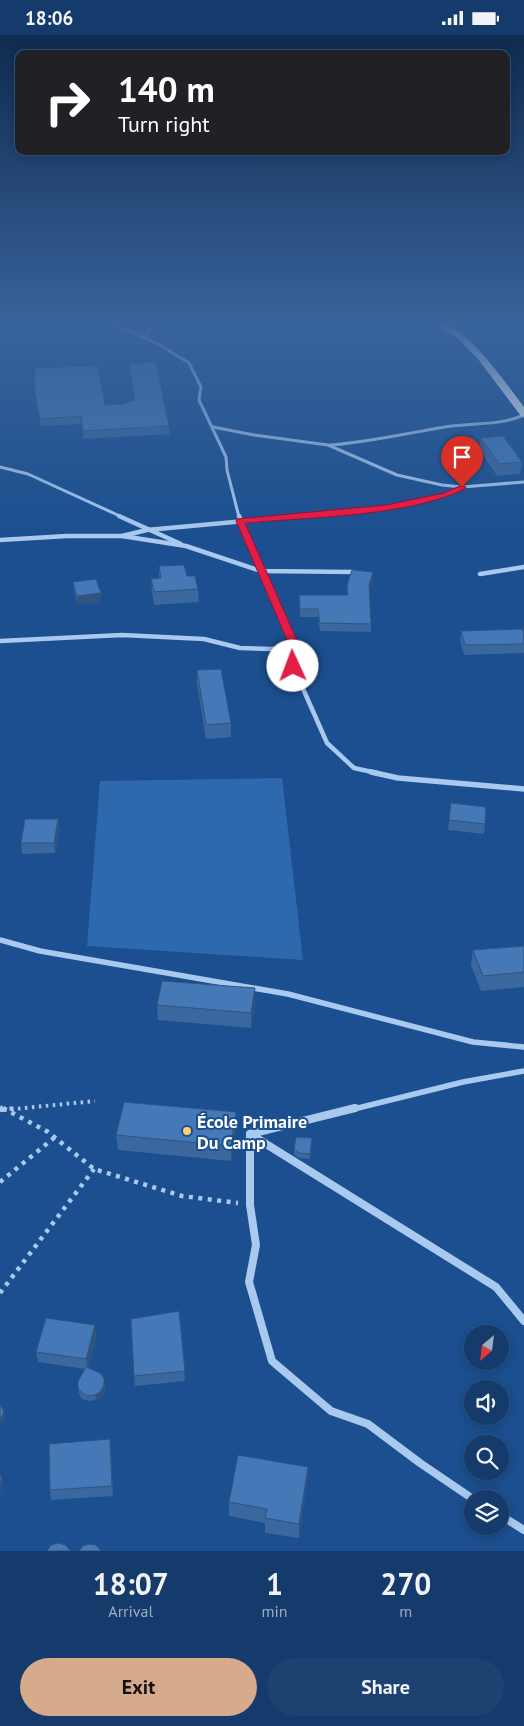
<!DOCTYPE html>
<html lang="en">
<head>
<meta charset="utf-8">
<style>
  :root { --surface:#143b6b; --page:#1d4271; --text:#f1f3f6; --muted:#9dadc1; --line:#33557e; --accent:#d6ab8b }
  body { margin:0; font-family:"PT Sans",sans-serif; background:var(--page); color:var(--text); height:100vh; display:flex; flex-direction:column; font-size:19px; white-space:nowrap }
  * { box-sizing:border-box; margin:0 }
  p { font-size:16px; color:var(--muted) }
  .icon { flex:none; width:28px; height:28px; fill:none; stroke:currentColor; stroke-width:2; stroke-linecap:round; stroke-linejoin:round }
  .map { position:relative; height:1516px; overflow:hidden }
  .details { display:flex; flex-direction:column; background:var(--surface); flex:1 }
  .details>* { flex:none }
  .guide { position:absolute; left:15px; top:15px; width:495px; height:105px; border-radius:10px; box-shadow:0 2px 12px #0003,0 0 0 1px var(--line); background:#202124; color:#fff; overflow:hidden }
  .needle { width:32px; rotate:208deg }
  .buttons { position:absolute; left:464px; top:1290px; display:grid; gap:10px }
  .buttons a { display:grid; place-items:center; width:45px; height:45px; border-radius:50%; background:var(--surface); box-shadow:0 2px 12px #0003,0 0 0 1px var(--line); font-size:25px }
  .pin { position:absolute; display:grid; place-items:center; width:42px; height:42px; color:#fff; margin:-51px -21px; border-radius:50% 50% 50% 0; rotate:-45deg; box-shadow:0 0 5px #0007 }
  .pin .icon { rotate:45deg }
  .me { position:absolute; width:55px; margin:-28px; rotate:358deg; stroke-linejoin:round; filter:drop-shadow(0 0 4px #0008) }
  .turn { display:flex; align-items:center; gap:18px; height:105px; padding:0 20px; font-size:22px }
  .turn .icon { width:65px; height:65px; stroke-width:2.5 }
  .turn b { display:block; font-size:35px; line-height:42px }
  .eta { display:flex; justify-content:space-evenly; align-items:center; height:85px; text-align:center }
  .eta b { font-size:30px; font-weight:600; line-height:35px }
  .action { display:flex; gap:10px; margin-top:auto; padding:10px 20px }
  .action a { flex:1; height:58px; border-radius:30px; background:var(--accent); color:#111; font-size:20px; font-weight:600; line-height:58px; text-align:center }
  .action a+a { background:var(--page); color:var(--text) }
  .status { display:flex; justify-content:space-between; align-items:center; height:35px; padding:0 25px; background:var(--surface); direction:ltr }
  .status svg { height:14px; fill:currentColor }
  .map>svg:first-child { display:block }
</style>
</head>
<body>
<div class="status"><b>18:06</b><svg viewBox="0 0 49 12"><path d="M0 12V9h3v3zM5 12V6h3v6zM10 12V3h3v9zM15 12V0h3v12zM26 1h20v11H26zM47 4h2v5h-2z"/></svg></div>
<div class="map">
<svg width="524" height="1516" viewBox="0 0 524 1516">
  <rect width="100%" height="100%" fill="#1b4f8f"/>
  <path fill="#2e69ad" d="M282,743L303,925L87,911L100,746Z"/>
  <g fill="none" stroke-linecap="round" stroke-linejoin="round">
    <g stroke="#a9c9ee" stroke-width="4" stroke-dasharray="2.5 4.5" stroke-linecap="butt">
      <path d="M0,1072L5,1075"/>
      <path d="M4,1075L95,1066"/>
    </g>
    <g stroke="#a9c9ee" stroke-width="4.5" stroke-dasharray="4 5.5" stroke-linecap="butt">
      <path d="M3,1073L48,1097L94,1134L182,1161L238,1168"/>
      <path d="M0,1075L17,1073"/>
      <path d="M0,1147L55,1102"/>
      <path d="M0,1258L94,1134"/>
    </g>
    <g stroke="#a9c9ee" stroke-width="3">
      <path d="M97,287L126,295L160,310L189,328L201,352L199,365L226,422L227,435L239,482"/>
      <path d="M146,303L149,295L156,287"/>
      <path d="M213,392L254,400L328,410L397,440L442,450L462,452"/>
      <path d="M330,410C371,407 411,397 452,391C477,388 501,390 524,380"/>
      <path d="M0,432L28,439L122,482"/>
      <path d="M287,482L386,473L446,460L462,452L524,447"/>
    </g>
    <g stroke="#a9c9ee" stroke-width="4.5">
      <path d="M119,481L181,509"/>
      <path d="M239,481L295,612L293,631L327,708L354,733L377,738"/>
      <path d="M122,501L147,495L301,481"/>
      <path d="M0,505L67,501H122L186,511L261,536L354,537"/>
      <path d="M480,539L524,532"/>
      <path d="M0,606L122,600L204,604L240,613L270,614L295,612"/>
    </g>
    <g stroke="#a9c9ee" stroke-width="5.5">
      <path d="M371,737L398,743L524,754"/>
      <path d="M0,905L40,916L288,959L473,1007L524,1012"/>
      <path d="M350,1075L463,1047L524,1036"/>
    </g>
    <g stroke="#a9c9ee" stroke-width="8">
      <path d="M355,1073L250,1099V1170L256,1210L249,1247L272,1326L331,1376L368,1389L420,1428L473,1464"/>
      <path d="M250,1099L496,1252L524,1286"/>
      <path d="M500,1480L524,1495"/>
    </g>
    <path fill="#fff" fill-rule="evenodd" d="M431,287C463,283 506,349 524,372V382L521,381L478,324L458,304Z"/>
  </g>
  <g fill="#3a679d">
    <path d="M129,329L169,391L170,399L83,404L82,389L41,391L35,356L105,370L124,369L134,365Z"/>
    <path d="M481,403L522,427L520,439L497,441L479,414Z"/>
    <path d="M159,531L187,541L198,554L199,567L154,570L152,557L151,544L159,543Z"/>
    <path d="M373,537V545L369,556L371,589V597L320,596L318,582H300L299,560H347V550Z"/>
    <path d="M73,547L101,567L78,570L74,556Z"/>
    <path d="M461,596H524V618L464,620L460,606Z"/>
    <path d="M197,635L231,688V702L206,704L197,649Z"/>
    <path d="M451,768L485,789L484,799L448,795Z"/>
    <path d="M58,784L59,794L55,818L22,819L21,808Z"/>
    <path d="M524,909V952L481,956L471,930L473,915L524,911Z"/>
    <path d="M255,968L251,993L158,985L157,970Z"/>
    <path d="M236,1093L231,1126L118,1115L116,1100Z"/>
    <path d="M312,1103L310,1124L299,1123L294,1120V1114Z"/>
    <path d="M179,1276L185,1346L135,1351L134,1341Z"/>
    <path d="M97,1300L88,1333L104,1343L105,1355L102,1361L96,1365L89,1366L82,1364L79,1358L78,1353L85,1334L38,1327L36,1317Z"/>
    <path d="M111,1414L113,1461L51,1465L50,1455Z"/>
    <path d="M308,1432L307,1446L299,1503L265,1498V1488L229,1481V1467Z"/>
  </g>
  <g fill="#305480">
    <path d="M373,537V545L368,558L369,550Z"/>
    <path d="M101,558V567L78,570L77,561Z"/>
    <path d="M58,784L59,794L55,818L54,808Z"/>
    <path d="M255,953V968L251,993V978Z"/>
    <path d="M236,1077V1093L231,1126V1111Z"/>
    <path d="M95,1290L97,1300L88,1334L86,1324Z"/>
    <path d="M104,1343L105,1355L102,1361L96,1365L95,1360Z"/>
    <path d="M4,1377L6,1382L0,1390V1384Z"/>
    <path d="M110,1404L111,1414L113,1461L112,1451Z"/>
    <path d="M308,1432L307,1446L299,1503V1489Z"/>
    <path d="M2,1442L3,1447L2,1457L0,1459Z"/>
  </g>
  <g fill="#4478b7" stroke="#305480">
    <path d="M156,327L169,391L83,396L81,381L40,384L35,356V333L98,331L105,370L124,369L135,365L129,329Z"/>
    <path d="M503,401L522,427L499,429L481,403Z"/>
    <path d="M184,530L187,541H195L198,554L154,557L151,544L161,543L159,531Z"/>
    <path d="M352,535L373,537L369,550L371,589L320,588L318,574H300L299,560H348L347,550Z"/>
    <path d="M96,544L101,558L77,561L73,547Z"/>
    <path d="M523,594L524,609L465,610L461,596Z"/>
    <path d="M221,634L231,688L206,690L197,635Z"/>
    <path d="M451,768L486,772L485,789L449,785Z"/>
    <path d="M25,784H58L54,808H21Z"/>
    <path d="M524,911V937L483,941L473,915Z"/>
    <path d="M162,946L255,953L251,978L157,970Z"/>
    <path d="M124,1067L236,1077L231,1111L116,1100Z"/>
    <path d="M296,1102L312,1103L310,1119L299,1118L294,1114Z"/>
    <path d="M179,1276L185,1336L134,1341L131,1284Z"/>
    <path d="M46,1283L95,1290L86,1324L36,1317Z"/>
    <path d="M86,1332L100,1338L104,1343V1350L101,1356L95,1360L88,1361L82,1358L78,1353V1346Z"/>
    <path d="M0,1369L4,1377L0,1384Z"/>
    <path d="M110,1404L112,1451L50,1455L49,1409Z"/>
    <path d="M238,1420L308,1432L299,1489L265,1483L267,1474L229,1467Z"/>
    <path d="M0,1440L2,1442L0,1452Z"/>
    <path d="M58,1508L65,1510L71,1516H47L51,1510Z"/>
    <path d="M90,1509L96,1510L101,1516H79L83,1511Z"/>
  </g>
  <linearGradient id="sky" x2="0" y2="1"><stop stop-color="#0f2b4f"/><stop offset="0.58" stop-color="#39639b"/><stop offset="1" stop-color="#39639b" stop-opacity="0"/></linearGradient>
  <rect width="524" height="499" fill="url(#sky)"/>
  <path fill="#e11d48" stroke="#92132f" d="M462,450L466,452L465,454C406,482 311,482 245,488L300,612L298,631L293,634L289,633L290,612L236,486L237,484L386,470L444,458Z"/>
  <circle fill="#ffd166" stroke="#1b4f8f" stroke-width="2" cx="187" cy="1096" r="5"/>
  <g text-anchor="middle" dominant-baseline="central" stroke-width="4" stroke-linejoin="round" paint-order="stroke">
    <g font-size="18" font-weight="bold" fill="#fff" stroke="#1b4f8f" text-anchor="start">
      <text x="197" y="1086">École Primaire<tspan x="197" dy="21">Du Camp</tspan></text>
    </g>
  </g>
</svg>
<div class="buttons">
<a><svg class="needle" viewBox="-14 -14 28 28"><path d="M0-13l5 13h-10z" fill="#e53935"/><path d="M0 13l5-13h-10z" fill="#9dadc1"/></svg></a>
<a><svg class="icon" aria-label="sound" viewBox="0 0 24 24"><path d="M4 9h4l5-4v14l-5-4H4zM17 9q2 3 0 6"/></svg></a>
<a><svg class="icon" aria-label="search" viewBox="0 0 24 24"><circle cx="10" cy="10" r="6"/><path d="M15 15l6 6"/></svg></a>
<a><svg class="icon" aria-label="layers" viewBox="0 0 24 24"><path d="M12 4l9 5-9 5-9-5zM3 14l9 5 9-5"/></svg></a>
</div>
<div class="pin" style="left:462px;top:452px;background:#d93025"><svg class="icon" aria-label="arrive" viewBox="0 0 24 24"><path d="M6 21V4h12l-3 4 3 4H6"/></svg></div>
<svg class="me" style="left:293px;top:631px" viewBox="-20 -20 40 40"><circle r="19" fill="#fff"/><path d="M0-13L10 11 0 6-10 11z" fill="#e11d48"/></svg>
<div class="guide">
<div class="turn"><svg class="icon" aria-label="right" viewBox="0 0 24 24"><path d="M7 20v-9h11M14 6l5 5-5 5"/></svg><div><b>140 m</b>Turn right</div></div>
</div>
</div>
<section class="details">
<div class="eta">
<div><b>18:07</b><p>Arrival</p></div>
<div><b>1</b><p>min</p></div>
<div><b>270</b><p>m</p></div>
</div>
<div class="action"><a>Exit</a><a>Share</a></div>
</section>
</body>
</html>
